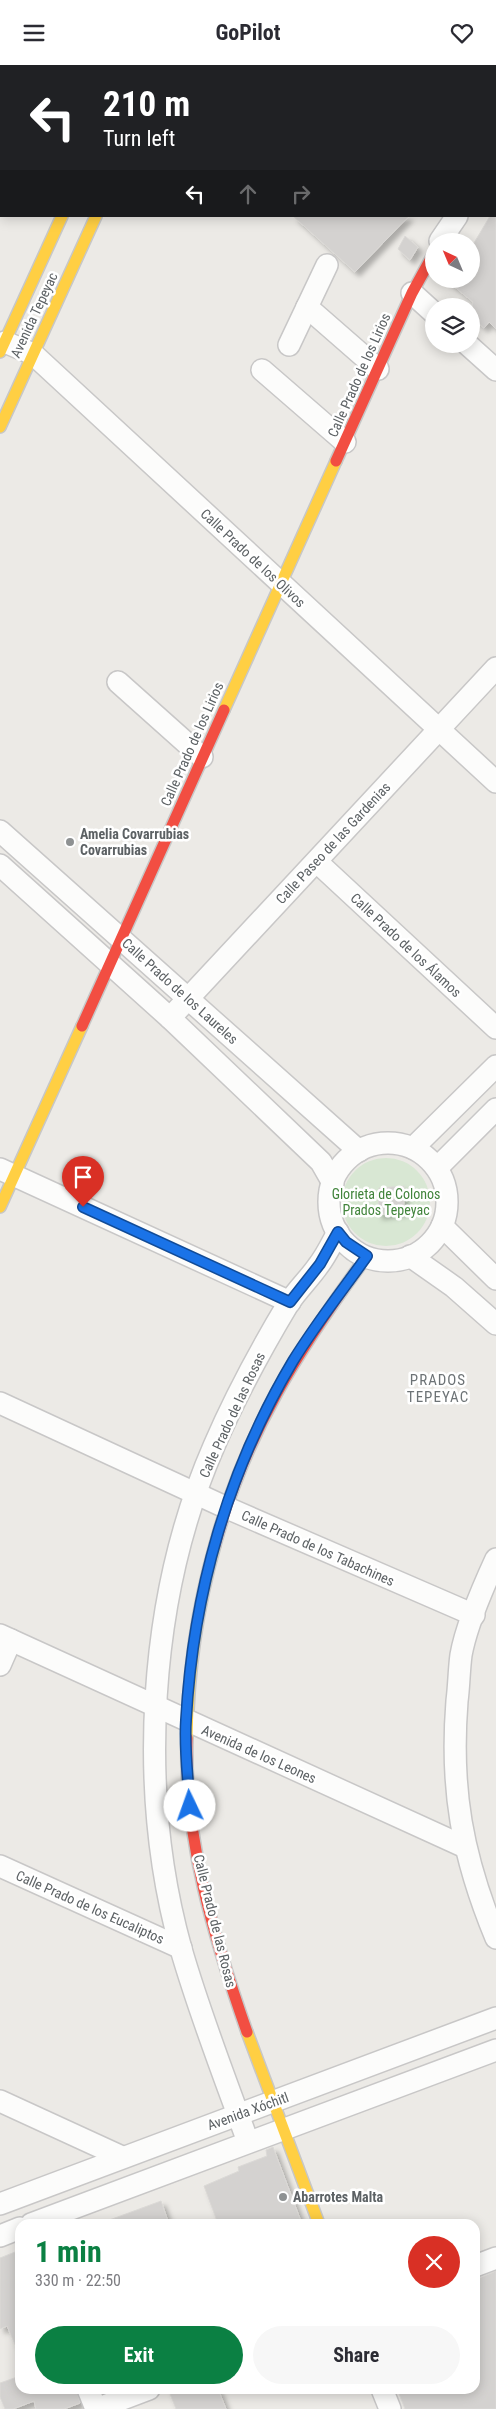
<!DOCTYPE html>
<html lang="en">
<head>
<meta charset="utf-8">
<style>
  :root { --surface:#fff; --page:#f7f7f7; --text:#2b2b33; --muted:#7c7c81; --accent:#0b8043 }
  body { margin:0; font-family:"Roboto Condensed",sans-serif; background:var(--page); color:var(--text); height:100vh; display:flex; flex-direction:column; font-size:19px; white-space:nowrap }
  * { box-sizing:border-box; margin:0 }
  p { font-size:16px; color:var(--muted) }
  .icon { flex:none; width:28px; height:28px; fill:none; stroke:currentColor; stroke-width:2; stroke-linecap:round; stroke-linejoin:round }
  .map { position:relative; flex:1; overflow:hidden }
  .drawer { position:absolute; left:15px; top:2154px; width:465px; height:175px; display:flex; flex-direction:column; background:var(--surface); border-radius:15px; box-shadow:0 2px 12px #0003 }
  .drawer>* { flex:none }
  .top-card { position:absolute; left:0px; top:0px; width:496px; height:152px; box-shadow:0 2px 12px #0003; background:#202124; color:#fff; overflow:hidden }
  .needle { width:32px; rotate:316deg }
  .buttons { position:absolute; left:425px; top:168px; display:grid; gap:10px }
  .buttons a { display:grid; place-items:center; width:55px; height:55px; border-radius:50%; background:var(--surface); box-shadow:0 2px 12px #0003; font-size:25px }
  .pin { position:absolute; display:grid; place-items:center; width:42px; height:42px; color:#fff; margin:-51px -21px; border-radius:50% 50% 50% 0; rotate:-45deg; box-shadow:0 0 5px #0007 }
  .pin .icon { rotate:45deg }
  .me { position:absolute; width:55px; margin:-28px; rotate:357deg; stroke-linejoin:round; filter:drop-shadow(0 0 4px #0008) }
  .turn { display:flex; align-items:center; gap:18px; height:105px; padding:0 20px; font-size:22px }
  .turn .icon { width:65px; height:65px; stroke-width:2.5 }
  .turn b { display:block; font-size:35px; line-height:42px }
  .lanes { display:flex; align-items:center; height:48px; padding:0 20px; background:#0003; justify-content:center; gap:25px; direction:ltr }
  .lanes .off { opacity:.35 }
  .round { display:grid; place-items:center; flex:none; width:52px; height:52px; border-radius:26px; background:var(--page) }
  .head { display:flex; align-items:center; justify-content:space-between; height:85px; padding:0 20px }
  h1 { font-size:30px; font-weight:700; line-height:38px; color:var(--accent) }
  .primary-button { display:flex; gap:10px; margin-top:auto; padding:10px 20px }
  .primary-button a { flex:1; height:58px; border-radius:30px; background:var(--accent); color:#fff; font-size:20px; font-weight:700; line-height:58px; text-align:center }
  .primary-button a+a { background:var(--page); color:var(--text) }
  header { display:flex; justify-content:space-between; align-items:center; height:65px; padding:0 20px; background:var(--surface); font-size:22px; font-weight:700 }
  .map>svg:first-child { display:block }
</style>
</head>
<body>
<header><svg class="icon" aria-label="menu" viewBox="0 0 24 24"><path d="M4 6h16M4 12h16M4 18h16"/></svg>GoPilot<svg class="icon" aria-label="heart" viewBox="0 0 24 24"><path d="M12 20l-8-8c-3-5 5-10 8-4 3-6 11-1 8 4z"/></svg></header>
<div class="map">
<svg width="496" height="2344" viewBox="0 0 496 2344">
  <defs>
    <filter id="shadow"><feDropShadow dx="4.5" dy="4.5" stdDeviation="2.5" flood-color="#0004"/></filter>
  </defs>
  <rect width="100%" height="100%" fill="#eceae6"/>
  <circle fill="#d8e7d3" cx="386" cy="1137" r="44"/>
  <g fill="#d4d2d0" stroke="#dbd9d6" filter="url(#shadow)">
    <path d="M496,140V264L489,257L484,263L471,251L473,237L445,214H471V183L490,151H495Z"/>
    <path d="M293,151H409L355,207Z"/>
    <path d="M405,171L418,182L410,195L398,184Z"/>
    <path d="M404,1121V1146L378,1150L379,1123Z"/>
    <path d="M273,2082L302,2159H218L204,2121L239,2106L238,2102L267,2091L266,2085Z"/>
    <path d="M161,2136L169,2159H104V2157Z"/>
    <path d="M20,2185V2291L7,2261L0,2264V2193Z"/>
    <path d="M496,2206V2344H405L397,2324H475V2215Z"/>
    <path d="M20,2311V2324H76L80,2338L64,2344H36L34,2336L13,2344H5L0,2332V2318Z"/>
    <path d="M168,2324H218L226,2344H176Z"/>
  </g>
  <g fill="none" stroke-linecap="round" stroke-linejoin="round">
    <g stroke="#c8c7c7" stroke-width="24">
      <g id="street">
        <path d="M205,0L207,1"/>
        <path d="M495,107L496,106"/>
        <path d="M440,176L457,151"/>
        <path d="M412,228L434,248"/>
        <path d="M307,242L378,304"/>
        <path d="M5,277L33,289L496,717"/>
        <path d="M467,279L496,305"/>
        <path d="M289,280L327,200"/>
        <path d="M262,305L345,377"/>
        <path d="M118,617L202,692"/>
        <path d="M0,766L359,1086"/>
        <path d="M317,797L496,963"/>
        <path d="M0,800L170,953L321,1097L333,1118"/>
        <path d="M170,953L496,603"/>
        <circle cx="388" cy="1137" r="59"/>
        <path d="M413,1083L496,1001"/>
        <path d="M437,1103L496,1044"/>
        <path d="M0,1104L290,1237"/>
        <path d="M442,1161L496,1214"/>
        <path d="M410,1191L454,1222L496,1259"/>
        <path d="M0,1338L225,1442L474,1550"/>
        <path d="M496,1494C484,1520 466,1562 461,1590C459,1605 459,1621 457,1636C450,1724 462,1791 496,1873"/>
        <path d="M0,1570L465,1782"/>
        <path d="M0,1600L11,1575"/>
        <path d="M0,1801L181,1883"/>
        <path d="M0,2036L122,2092"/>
        <path d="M248,2077C225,2013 200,1950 181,1884C137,1726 148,1532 214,1381C235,1332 261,1284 288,1239C297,1225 309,1214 318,1201C326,1191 332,1178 338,1167"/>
        <path d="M0,2139L496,1953"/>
        <path d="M31,2159L496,1985"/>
        <path d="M0,2171L20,2163"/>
        <path d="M475,2201L496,2193"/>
        <path d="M88,2324L96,2344"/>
        <path d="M382,2324L390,2344"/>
        <path d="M96,2344L149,2324"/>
      </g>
    </g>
    <g stroke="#c7c7c7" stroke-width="14">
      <g id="slow">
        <path d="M0,287L62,151"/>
        <path d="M0,362L96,151"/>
        <path d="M224,645L336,396"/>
        <path d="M0,1142L82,961"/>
        <path d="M187,1673C188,1608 197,1543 215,1480"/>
        <path d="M247,1967L319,2159"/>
      </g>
    </g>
    <g stroke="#c7c7c7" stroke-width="14">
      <g id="jam">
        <path d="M165,0V1"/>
        <path d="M130,1L131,0"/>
        <path d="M336,396L412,228L434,188"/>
        <path d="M82,961L224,645"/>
        <path d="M215,1480C246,1366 298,1285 367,1191"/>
        <path d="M187,1673C184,1775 214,1873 247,1967"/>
      </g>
    </g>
    <use href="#street" stroke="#fcfcfb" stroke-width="21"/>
    <use href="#slow" stroke="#ffcf43" stroke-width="11"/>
    <use href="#jam" stroke="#f24e42" stroke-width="11"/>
  </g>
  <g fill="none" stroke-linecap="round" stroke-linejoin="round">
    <g stroke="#114b97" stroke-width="12">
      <path id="route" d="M83,1142L290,1237L320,1199L338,1167L346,1177L367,1191C342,1226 315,1260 293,1296C228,1405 193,1528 186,1655C184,1683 188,1713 190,1741"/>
    </g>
    <use href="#route" stroke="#1a73e8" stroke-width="9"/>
  </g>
  <g fill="#8e9192" stroke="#fff" stroke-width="2">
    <circle cx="70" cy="777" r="5"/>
    <circle cx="283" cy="2132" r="5"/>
  </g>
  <g text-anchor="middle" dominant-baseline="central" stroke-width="5" stroke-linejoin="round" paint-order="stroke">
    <g font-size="14" fill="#5c6164" stroke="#fff">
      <text transform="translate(34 250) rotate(-65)">Avenida Tepeyac</text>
      <text transform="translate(359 310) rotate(-66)">Calle Prado de los Lirios</text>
      <text transform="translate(253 493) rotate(43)">Calle Prado de los Olivos</text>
      <text transform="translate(192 679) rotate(-66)">Calle Prado de los Lirios</text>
      <text transform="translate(333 778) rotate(-47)">Calle Paseo de las Gardenias</text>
      <text transform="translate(406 880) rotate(43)">Calle Prado de los Álamos</text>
      <text transform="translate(180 926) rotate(42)">Calle Prado de los Laureles</text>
      <text transform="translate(232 1350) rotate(-65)">Calle Prado de las Rosas</text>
      <text transform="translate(318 1483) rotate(24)">Calle Prado de los Tabachines</text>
      <text transform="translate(259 1689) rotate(24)">Avenida de los Leones</text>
      <text transform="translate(90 1842) rotate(24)">Calle Prado de los Eucaliptos</text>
      <text transform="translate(215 1856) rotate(76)">Calle Prado de las Rosas</text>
      <text transform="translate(248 2046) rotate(-20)">Avenida Xóchitl</text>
    </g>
    <g font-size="14" font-weight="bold" fill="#5c6164" stroke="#fff" text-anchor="start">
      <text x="80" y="769">Amelia Covarrubias<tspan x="80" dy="16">Covarrubias</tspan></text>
      <text x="293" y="2132">Abarrotes Malta</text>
    </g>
    <g font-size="14" fill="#41843b" stroke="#fff">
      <text x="386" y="1129">Glorieta de Colonos<tspan x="386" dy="16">Prados Tepeyac</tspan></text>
    </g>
    <g font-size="15" letter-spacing="1" fill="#6d7376" stroke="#fff">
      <text x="438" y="1315">PRADOS<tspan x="438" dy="17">TEPEYAC</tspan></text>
    </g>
  </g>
</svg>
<div class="buttons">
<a><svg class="needle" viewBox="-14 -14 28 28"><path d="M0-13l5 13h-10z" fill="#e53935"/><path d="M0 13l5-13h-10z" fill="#7c7c81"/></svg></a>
<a><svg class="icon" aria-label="layers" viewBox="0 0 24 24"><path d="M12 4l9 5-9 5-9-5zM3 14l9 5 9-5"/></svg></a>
</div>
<div class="pin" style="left:83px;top:1142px;background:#d93025"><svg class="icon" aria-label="arrive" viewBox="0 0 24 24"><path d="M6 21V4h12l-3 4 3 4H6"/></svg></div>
<svg class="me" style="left:190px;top:1741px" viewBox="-20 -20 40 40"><circle r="19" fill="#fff"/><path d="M0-13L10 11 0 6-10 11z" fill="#1a73e8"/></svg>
<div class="top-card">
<div class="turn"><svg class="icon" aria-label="left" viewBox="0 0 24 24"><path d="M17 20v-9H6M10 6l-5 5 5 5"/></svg><div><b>210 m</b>Turn left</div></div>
<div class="lanes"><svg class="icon" aria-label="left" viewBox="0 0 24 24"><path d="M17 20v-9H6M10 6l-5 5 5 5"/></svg><svg class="icon off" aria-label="ahead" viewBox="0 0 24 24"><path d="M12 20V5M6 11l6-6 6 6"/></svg><svg class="icon off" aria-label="right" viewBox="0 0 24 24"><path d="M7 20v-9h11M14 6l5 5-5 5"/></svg></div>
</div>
<section class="drawer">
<div class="head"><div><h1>1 min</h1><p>330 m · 22:50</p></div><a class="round" style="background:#d93025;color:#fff"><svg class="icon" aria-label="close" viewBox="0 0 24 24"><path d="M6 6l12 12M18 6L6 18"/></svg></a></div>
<div class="primary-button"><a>Exit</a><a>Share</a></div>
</section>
</div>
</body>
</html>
